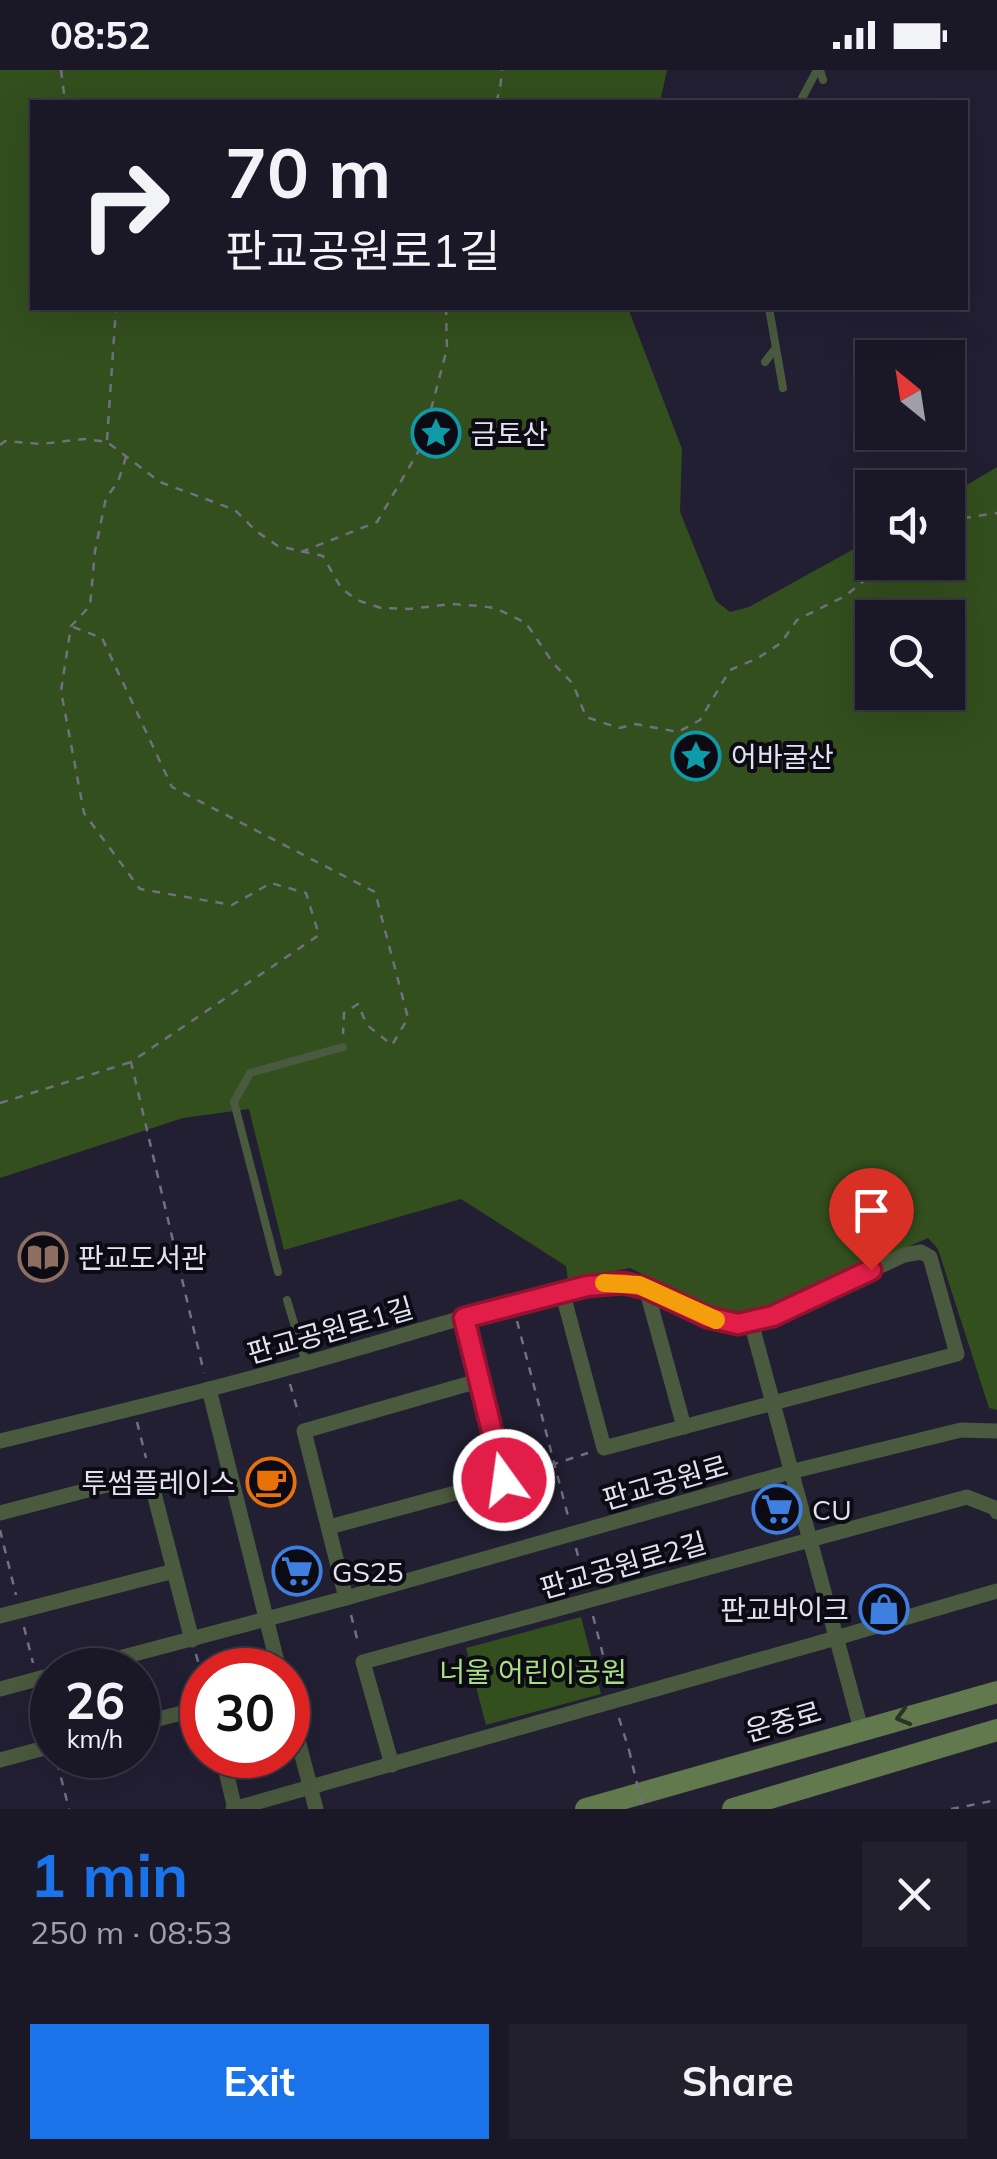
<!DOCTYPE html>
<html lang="en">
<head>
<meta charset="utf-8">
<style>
  :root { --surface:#1a1726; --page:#23202e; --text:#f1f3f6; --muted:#9f9fa7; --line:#383643; --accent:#1a73e8 }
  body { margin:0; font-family:Mulish,"Noto Sans KR",sans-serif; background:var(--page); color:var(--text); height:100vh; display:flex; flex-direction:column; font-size:38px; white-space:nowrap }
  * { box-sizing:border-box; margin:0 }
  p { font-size:32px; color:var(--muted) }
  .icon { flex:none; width:55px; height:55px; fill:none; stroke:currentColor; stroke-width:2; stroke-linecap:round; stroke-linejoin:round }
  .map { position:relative; height:1739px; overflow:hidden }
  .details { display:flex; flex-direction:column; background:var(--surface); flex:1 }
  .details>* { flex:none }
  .guide { position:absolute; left:30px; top:30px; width:938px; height:210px; border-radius:0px; box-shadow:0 10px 40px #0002,0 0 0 2px var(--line); background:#1a1726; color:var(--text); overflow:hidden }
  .needle { width:65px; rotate:330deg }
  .fabs { position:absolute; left:855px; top:270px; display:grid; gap:20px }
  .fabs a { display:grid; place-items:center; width:110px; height:110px; border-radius:0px; background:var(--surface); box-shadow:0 10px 40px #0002,0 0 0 2px var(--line); font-size:50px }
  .speed { position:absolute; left:30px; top:1578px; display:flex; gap:20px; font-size:50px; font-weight:700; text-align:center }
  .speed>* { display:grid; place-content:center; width:130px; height:130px; border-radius:50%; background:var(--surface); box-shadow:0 10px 40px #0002,0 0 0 2px var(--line); line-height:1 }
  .speed small { font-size:25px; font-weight:400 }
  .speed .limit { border:15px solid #d22; background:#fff; color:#111 }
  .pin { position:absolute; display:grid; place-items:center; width:85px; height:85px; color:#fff; margin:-102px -42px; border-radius:50% 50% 50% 0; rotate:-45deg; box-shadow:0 0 10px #0007 }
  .pin .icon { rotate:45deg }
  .me { position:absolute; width:110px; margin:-55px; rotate:346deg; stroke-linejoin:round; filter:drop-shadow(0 0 8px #0008) }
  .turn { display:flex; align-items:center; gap:35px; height:210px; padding:0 30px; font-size:45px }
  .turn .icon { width:130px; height:130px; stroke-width:2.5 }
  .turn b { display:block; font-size:70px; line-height:85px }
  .round { display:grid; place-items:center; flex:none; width:105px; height:105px; border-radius:0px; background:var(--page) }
  .headline { display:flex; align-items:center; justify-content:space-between; height:170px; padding:0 30px }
  h1 { font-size:60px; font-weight:700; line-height:75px; color:var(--accent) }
  .button { display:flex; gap:20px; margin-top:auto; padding:20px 30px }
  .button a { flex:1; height:115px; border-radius:0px; background:var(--accent); color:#fff; font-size:40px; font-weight:700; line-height:115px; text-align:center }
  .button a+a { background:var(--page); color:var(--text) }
  .status { display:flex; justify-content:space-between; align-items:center; height:70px; padding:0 50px; background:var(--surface); direction:ltr }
  .status svg { height:28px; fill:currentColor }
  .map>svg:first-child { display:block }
</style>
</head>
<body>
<div class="status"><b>08:52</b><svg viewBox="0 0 49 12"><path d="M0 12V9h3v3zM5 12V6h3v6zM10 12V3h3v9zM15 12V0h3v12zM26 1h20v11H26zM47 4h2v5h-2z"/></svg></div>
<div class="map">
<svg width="997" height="1739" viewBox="0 0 997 1739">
  <rect width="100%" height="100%" fill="#221f33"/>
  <g fill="#334f1d" fill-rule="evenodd">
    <path d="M0,0H667L660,32H32V238H628L682,379L680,442L716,531L730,542L749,537L872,469V492H948V426L997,397V1340L989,1338L938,1179L928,1168L768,1238L723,1244L630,1198L568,1210L566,1196L461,1129L284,1180L249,1039L183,1048L0,1108ZM872,548H948V622H872Z"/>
    <path d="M581,1547L601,1624L486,1655L466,1578Z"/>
  </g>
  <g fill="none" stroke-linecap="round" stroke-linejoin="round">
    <g stroke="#726f81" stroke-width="2.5" stroke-dasharray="8 8" stroke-linecap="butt">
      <path d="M61,0L65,32"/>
      <path d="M496,32L500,20L502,0"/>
      <path d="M107,370L116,238"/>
      <path d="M0,375L5,371L41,374L84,369L107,372L160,412L235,440L256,461L278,476L323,486L341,518L357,530L381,538L409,539L452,534L480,536L495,538L526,553L553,593L573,614L586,647L619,658L636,654L678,662L700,650L730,600L758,588L781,573L797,550L845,526L888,492"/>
      <path d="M126,387L118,412L106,428L95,481L90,536L71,556L61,621L84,743L140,819L232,835L271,813L306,823L319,865L131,992L204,1303"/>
      <path d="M948,454L965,448L997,443"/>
      <path d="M301,482L377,452L421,377L447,279L446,238"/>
      <path d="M73,557L102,568L172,717L375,822L408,948L392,975L367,955L358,934L344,943L343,964"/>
      <path d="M0,1033L131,992"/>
      <path d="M517,1251L568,1446"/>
      <path d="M290,1314L299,1345"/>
      <path d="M137,1352L146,1388"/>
      <path d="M520,1405L588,1383"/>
      <path d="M0,1460L16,1525"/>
      <path d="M576,1478L585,1514"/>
      <path d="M351,1545L359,1576"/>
      <path d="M593,1546L611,1616"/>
      <path d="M24,1557L33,1593"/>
      <path d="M196,1584L202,1607"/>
      <path d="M41,1625L50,1661"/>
      <path d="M619,1648L629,1680"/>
      <path d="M57,1692L69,1739"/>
      <path d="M951,1739L997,1730"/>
    </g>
    <g stroke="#4a5a3e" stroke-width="8">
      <path d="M820,0L823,10"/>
      <path d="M800,32L817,0"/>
      <path d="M769,238L783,318"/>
      <path d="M765,292L775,279"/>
      <path d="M278,1202L234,1032L250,1003L343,977"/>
      <path d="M287,1230L306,1293"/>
    </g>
    <g stroke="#4a5a3e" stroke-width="15">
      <path d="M646,1218L684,1357"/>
      <path d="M751,1252L861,1659"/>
      <path d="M209,1319L279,1600"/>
      <path d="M0,1371C115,1343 231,1315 345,1282C401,1266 456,1249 512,1234C541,1227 571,1217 601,1213C659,1207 688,1253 736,1254C749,1254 761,1250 773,1246L904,1185L921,1182L930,1187L957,1284L604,1378L562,1221"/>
      <path d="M0,1443L149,1404L192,1570"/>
      <path d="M329,1457L504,1410L464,1247"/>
      <path d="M346,1528L304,1361L478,1311"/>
      <path d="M0,1546L174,1501"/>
      <path d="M74,1600L346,1528L790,1402L961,1360L997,1361"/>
      <path d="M0,1619L52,1605"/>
      <path d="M288,1632L316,1739"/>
      <path d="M138,1654L202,1638"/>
      <path d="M222,1685L235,1739"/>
      <path d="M0,1690L52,1676"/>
      <path d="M392,1695L363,1592L967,1427L995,1438L997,1442"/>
      <path d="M233,1739L836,1568L997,1521"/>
    </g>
    <g stroke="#61794c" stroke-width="22">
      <path d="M586,1739L997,1622"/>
      <path d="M733,1739L997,1660"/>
    </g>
    <path stroke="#726f81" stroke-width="2.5" stroke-dasharray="8 8" stroke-linecap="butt" d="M629,1680L643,1739"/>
  </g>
  <defs><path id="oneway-chevron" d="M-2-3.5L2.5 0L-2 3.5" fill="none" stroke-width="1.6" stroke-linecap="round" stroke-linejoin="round" transform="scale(2.5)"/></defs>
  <use stroke="#2a3127" href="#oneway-chevron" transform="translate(903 1647) rotate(164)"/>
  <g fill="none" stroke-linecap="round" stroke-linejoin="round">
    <g stroke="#92132f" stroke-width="25">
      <path id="route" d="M504,1410L464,1248L587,1216L623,1213L646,1218L707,1247L738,1254L773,1246L871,1200"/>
    </g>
    <use href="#route" stroke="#e11d48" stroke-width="18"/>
    <path stroke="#f59e0b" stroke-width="18" d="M604,1213L639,1215L716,1250"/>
  </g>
  <defs>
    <g id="sight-ring" transform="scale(2.5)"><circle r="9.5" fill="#0c0a13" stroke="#0f9aa8" stroke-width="1.5"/><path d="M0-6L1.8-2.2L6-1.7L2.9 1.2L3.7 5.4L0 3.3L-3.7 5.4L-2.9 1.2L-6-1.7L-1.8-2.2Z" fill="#0f9aa8"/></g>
    <g id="library-ring" transform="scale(2.5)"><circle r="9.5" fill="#0c0a13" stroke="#8d6e63" stroke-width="1.5"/><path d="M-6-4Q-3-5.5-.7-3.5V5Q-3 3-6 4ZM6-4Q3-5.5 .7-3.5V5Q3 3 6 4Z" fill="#8d6e63"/></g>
    <g id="cafe-ring" transform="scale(2.5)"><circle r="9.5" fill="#0c0a13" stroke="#e8710a" stroke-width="1.5"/><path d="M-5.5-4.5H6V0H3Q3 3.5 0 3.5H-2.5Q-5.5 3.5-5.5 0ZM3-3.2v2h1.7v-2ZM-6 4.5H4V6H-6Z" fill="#e8710a"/></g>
    <g id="supermarket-ring" transform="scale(2.5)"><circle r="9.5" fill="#0c0a13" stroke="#3f7fe0" stroke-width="1.5"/><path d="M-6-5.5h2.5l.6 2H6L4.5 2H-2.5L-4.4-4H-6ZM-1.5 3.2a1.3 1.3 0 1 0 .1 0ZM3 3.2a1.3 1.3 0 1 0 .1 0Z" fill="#3f7fe0"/></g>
    <g id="shop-ring" transform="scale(2.5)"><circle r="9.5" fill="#0c0a13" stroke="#3f7fe0" stroke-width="1.5"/><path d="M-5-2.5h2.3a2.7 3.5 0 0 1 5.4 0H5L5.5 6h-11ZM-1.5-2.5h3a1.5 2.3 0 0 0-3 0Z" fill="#3f7fe0"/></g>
  </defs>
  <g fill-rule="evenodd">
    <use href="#sight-ring" x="436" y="363"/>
    <use href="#sight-ring" x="696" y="686"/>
    <use href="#library-ring" x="43" y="1187"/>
    <use href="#cafe-ring" x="271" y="1412"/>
    <use href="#supermarket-ring" x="777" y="1439"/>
    <use href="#supermarket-ring" x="297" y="1501"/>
    <use href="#shop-ring" x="884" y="1539"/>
  </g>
  <g text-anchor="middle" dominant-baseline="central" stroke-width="8" stroke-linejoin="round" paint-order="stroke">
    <g font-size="28" fill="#e3e2f0" stroke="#0c0a13" text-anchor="start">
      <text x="471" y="363">금토산</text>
      <text x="731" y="686">어바굴산</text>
      <text x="78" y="1187">판교도서관</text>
      <text x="236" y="1412" text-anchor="end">투썸플레이스</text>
      <text x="812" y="1439">CU</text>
      <text x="332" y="1501">GS25</text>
      <text x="849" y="1539" text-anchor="end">판교바이크</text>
    </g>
    <g font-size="28" fill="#e3e2f0" stroke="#0c0a13">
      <text transform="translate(330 1260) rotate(-16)">판교공원로1길</text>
      <text transform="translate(665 1412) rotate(-16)">판교공원로</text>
      <text transform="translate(623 1495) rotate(-16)">판교공원로2길</text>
      <text transform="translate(783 1651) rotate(-16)">운중로</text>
    </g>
    <g font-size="28" fill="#a8df81" stroke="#0c0a13">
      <text x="533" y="1601">너울 어린이공원</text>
    </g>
  </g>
</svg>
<div class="fabs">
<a><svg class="needle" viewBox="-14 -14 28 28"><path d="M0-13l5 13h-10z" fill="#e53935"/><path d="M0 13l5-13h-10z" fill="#9f9fa7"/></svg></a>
<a><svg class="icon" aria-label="sound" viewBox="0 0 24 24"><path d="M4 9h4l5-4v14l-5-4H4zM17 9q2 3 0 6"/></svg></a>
<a><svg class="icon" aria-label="search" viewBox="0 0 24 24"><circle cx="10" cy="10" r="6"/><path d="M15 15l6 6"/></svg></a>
</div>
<div class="speed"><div>26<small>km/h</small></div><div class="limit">30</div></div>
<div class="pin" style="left:871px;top:1200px;background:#d93025"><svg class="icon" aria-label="arrive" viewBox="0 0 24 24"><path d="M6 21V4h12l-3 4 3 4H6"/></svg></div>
<svg class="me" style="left:504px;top:1410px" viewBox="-20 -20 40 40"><circle r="17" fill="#e11d48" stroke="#fff" stroke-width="3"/><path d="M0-11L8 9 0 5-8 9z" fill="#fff"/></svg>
<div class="guide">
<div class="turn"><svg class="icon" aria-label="right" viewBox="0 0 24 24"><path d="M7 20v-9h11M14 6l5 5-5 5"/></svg><div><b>70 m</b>판교공원로1길</div></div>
</div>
</div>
<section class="details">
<div class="headline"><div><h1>1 min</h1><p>250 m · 08:53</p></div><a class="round"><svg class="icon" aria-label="close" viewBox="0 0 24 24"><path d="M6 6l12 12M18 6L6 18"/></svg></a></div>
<div class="button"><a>Exit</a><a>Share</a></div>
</section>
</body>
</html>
